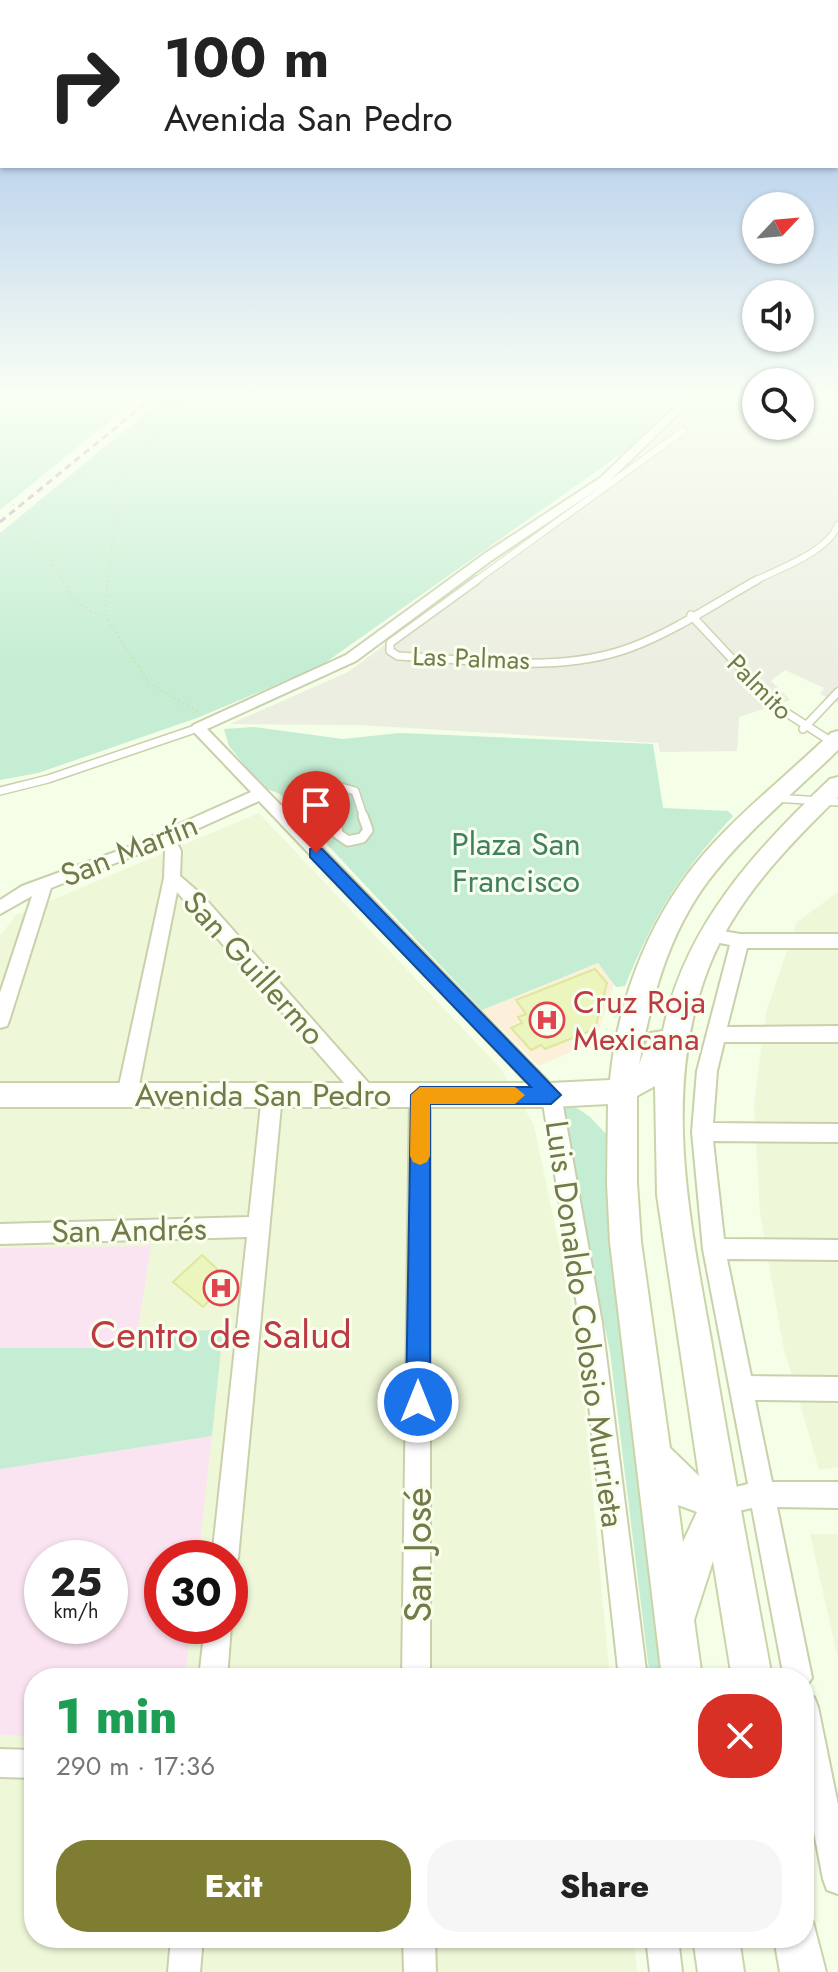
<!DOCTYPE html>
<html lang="en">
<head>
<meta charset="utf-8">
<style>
  :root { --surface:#fff; --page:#f6f6f6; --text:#222; --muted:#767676; --accent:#7e7d32 }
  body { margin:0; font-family:Jost,sans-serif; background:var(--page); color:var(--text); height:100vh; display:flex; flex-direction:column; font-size:30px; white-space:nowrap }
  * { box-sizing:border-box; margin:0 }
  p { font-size:26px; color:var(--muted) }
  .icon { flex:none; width:44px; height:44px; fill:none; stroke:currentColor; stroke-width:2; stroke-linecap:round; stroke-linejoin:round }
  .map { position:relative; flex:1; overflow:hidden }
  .drawer { position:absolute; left:24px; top:1668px; width:790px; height:280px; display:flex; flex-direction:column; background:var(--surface); border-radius:32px; box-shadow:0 2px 6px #0004 }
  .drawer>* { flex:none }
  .guide { position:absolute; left:0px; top:0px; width:838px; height:168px; box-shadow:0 2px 6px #0004; background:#fff; color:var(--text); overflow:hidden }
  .needle { width:52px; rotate:64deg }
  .buttons { position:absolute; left:742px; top:192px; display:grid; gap:16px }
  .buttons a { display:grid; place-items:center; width:72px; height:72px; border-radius:50%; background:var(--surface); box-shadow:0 2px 6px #0004; font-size:40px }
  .speed { position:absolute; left:24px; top:1540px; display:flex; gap:16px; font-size:40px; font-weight:700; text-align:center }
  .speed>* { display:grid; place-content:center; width:104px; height:104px; border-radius:50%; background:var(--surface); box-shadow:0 2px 6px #0004; line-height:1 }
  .speed small { font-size:20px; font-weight:400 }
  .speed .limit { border:12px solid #d22; background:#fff; color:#111 }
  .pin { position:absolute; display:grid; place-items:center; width:68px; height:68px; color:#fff; margin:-82px -34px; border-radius:50% 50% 50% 0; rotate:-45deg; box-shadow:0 0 8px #0007 }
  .pin .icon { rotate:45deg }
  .me { position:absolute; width:88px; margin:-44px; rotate:0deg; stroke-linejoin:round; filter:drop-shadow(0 0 6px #0008) }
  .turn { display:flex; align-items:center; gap:28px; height:168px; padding:0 32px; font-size:36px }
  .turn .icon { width:104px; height:104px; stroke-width:2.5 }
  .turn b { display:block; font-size:56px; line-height:68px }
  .round { display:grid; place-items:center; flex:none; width:84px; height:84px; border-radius:32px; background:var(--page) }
  .head { display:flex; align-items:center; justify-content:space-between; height:136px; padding:0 32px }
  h1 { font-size:48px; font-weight:800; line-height:60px; color:#1e9e55 }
  .primary-button { display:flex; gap:16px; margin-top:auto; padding:16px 32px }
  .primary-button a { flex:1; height:92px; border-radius:32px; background:var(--accent); color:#fff; font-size:32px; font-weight:800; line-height:92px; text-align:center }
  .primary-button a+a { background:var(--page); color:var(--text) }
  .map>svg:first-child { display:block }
</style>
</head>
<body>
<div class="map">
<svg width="838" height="1972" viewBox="0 0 838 1972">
  <rect width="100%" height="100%" fill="#f5fee7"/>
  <g fill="#eef8d8" fill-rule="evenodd">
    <path d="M259,813L501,1069L534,1125L578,1335L610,1678H34V1938H634L637,1972H0V936L16,915ZM42,1558H110V1626H42ZM162,1558H230V1626H162Z"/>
    <path d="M838,892V1467L819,1470L783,1345L760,1213L754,1104L766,1012L797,922Z"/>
    <path d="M810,1534H838V1659Z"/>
  </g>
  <path fill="#ebeee1" d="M700,394H756V426H800V394H838V703L820,694L824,688L785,670L771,681L790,700L739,717L737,751L660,752L658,743L359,725L230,724L348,672L643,453Z"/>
  <g fill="#fae4f1" fill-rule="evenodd">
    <path d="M151,1246L135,1348H0V1248Z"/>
    <path d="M212,1436L198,1558H162V1626H191L185,1678H34V1736L0,1735V1469ZM42,1558H110V1626H42Z"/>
  </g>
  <path fill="#fcf0da" d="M598,963L614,984L599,1029L591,1043L539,1066L482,1010Z"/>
  <g fill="#c4edd3">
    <path d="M0,394H143L0,510Z"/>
    <path d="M169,394H681L628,449L319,667L197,718L38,773L0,780V533Z"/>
    <path d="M254,727L343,739L400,733L653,744L663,808L728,811L733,816C678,876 657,910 625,986L616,987L598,963L482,1010L280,794L262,787L229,746L224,729Z"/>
    <path d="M574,1106L590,1117L607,1135L622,1341L660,1658L659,1678H650L610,1352L562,1119L564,1108Z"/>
    <path d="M223,1330L212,1436L0,1469V1348H135L138,1332Z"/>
  </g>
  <g fill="#ebf5bd" stroke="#dde89c" stroke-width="2">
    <path d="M595,969L607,983L595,1029L545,1049L541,1045L531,1050L511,1028L522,1023L518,1017L526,1014L516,1000Z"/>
    <path d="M202,1255L229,1280L203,1307L173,1282Z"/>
  </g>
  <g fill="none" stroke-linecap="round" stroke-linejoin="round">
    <g stroke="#c9d0ab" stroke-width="8">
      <g id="lane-far2">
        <path d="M474,582L683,431"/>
        <path d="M753,582C779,568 827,553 838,525"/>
      </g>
    </g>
    <g stroke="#c9d0ab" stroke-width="10">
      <g id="lane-far1">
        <path d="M477,580L390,643V651L398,656C473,659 559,675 632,647C675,631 717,602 757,580"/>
        <path d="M691,615L776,706L838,746"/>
        <path d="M803,729L838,692"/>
        <path d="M0,791L48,779L198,728"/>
        <path d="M774,798L838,802"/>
        <path d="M275,809L331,804"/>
        <path d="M335,818L330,790L337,786L355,791L364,818"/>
      </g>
    </g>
    <g stroke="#c9d0ab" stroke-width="13">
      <path id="lane" d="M335,816L338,834L348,841L362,838L368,830L363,816"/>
    </g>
    <g stroke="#c9d0ab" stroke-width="4">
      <g id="street">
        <path d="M688,394H699L608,482L492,560L356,661L207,729L561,1095L602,1323L647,1678H619L580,1323L542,1098L259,801L175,839L181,851L180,876L202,895L373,1088L376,1094L373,1100L366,1102L359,1100L177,892L137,1095L134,1101L127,1103L120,1101L117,1095L164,878L165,851L162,845L51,888L9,1021L7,1026L0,1028V993L32,896L0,914V900L22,886L126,848L251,792L193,731V725L346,655L484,554L600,478Z"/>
        <path d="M711,929L740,934H838V948H747L727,1027L838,1026V1042H724L717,1071L713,1123L838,1124V1142L713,1141L724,1239L838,1240V1260L727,1259L751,1376L838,1377V1401L755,1400L772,1482H838V1508L777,1507L812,1678L804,1689V1678H784L752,1508L720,1515L711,1511L707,1502L711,1493L748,1484L703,1249L692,1132L697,1071L730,945L705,940L702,935Z"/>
        <path d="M272,1087L279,1089L282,1095L238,1558L234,1567L230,1569V1558H212L247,1237L0,1244V1224L249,1217L262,1095L265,1089Z"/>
        <path d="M420,1087L427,1089L430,1095V1678H402L410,1095L413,1089Z"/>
        <path d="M230,1623L231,1626L227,1678H199L205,1626H230Z"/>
        <path d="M804,1693L814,1697L818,1707L838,1805V1894L827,1890L823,1879L804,1780Z"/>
        <path d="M0,1749L34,1750V1778L0,1777Z"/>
        <path d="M171,1938H203L200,1972H168Z"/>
        <path d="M403,1938H435L436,1972H404Z"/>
        <path d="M646,1938H678L682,1972H650Z"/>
      </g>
    </g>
    <g stroke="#cbd4a9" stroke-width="4">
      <g id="secondary">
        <path d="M838,731V750C794,793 745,832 708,881C667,936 651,1000 639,1065L650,1033L663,1031C684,927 755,850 830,779L838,777V797C787,847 734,901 708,969C660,1093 691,1225 713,1351C731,1460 752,1569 772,1678H732L713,1561L694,1620L702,1678H662L610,1242L607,1183L608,1104L551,1107H0V1083H551L610,1080C618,996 653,909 710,847C747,806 791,772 831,733ZM655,1086L657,1195L699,1476L670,1448L641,1242L637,1183V1096ZM678,1505L697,1512L683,1542Z"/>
        <path d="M804,1918L813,1922L826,1972H780L774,1938H804Z"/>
        <path d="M693,1938H739L744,1972H698Z"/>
      </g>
    </g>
    <g stroke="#d1da9f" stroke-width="2" stroke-dasharray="1 4" stroke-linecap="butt">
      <path d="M176,394L17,526L49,557L74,600L108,621L149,683L200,713"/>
      <path d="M0,489L14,506"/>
      <path d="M108,621L105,607L119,482L145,448L173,426L182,394"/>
    </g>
    <use href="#lane-far2" stroke="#fff" stroke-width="6"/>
    <use href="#lane-far1" stroke="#fff" stroke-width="7"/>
    <use href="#lane" stroke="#fff" stroke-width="9"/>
    <use href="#street" fill="#fff" fill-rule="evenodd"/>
    <use href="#secondary" fill="#fff" fill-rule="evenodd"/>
    <path stroke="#c9a4bd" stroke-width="3" stroke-dasharray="7 5" stroke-linecap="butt" d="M0,522L157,394"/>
  </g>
  <linearGradient id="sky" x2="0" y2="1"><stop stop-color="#95b8e8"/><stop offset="0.59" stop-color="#fafff4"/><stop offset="1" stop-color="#fafff4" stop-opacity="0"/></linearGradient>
  <rect width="838" height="670" fill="url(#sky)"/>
  <path fill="#1a73e8" stroke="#114b97" stroke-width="2" d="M316,848L322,849L561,1095L551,1104H430V1402L427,1410L418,1414L410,1410L406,1402L411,1095L420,1087H531L310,857V849Z"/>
  <path fill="#f59e0b" d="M420,1087H515L525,1095L515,1104H430V1156L427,1162L420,1165L413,1162L410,1156L411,1095Z"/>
  <defs>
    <g id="hospital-ring" transform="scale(1.8)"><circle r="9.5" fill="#f9ffef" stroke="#e0444e" stroke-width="1.5"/><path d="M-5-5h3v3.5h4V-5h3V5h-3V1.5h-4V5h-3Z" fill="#e0444e"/></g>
  </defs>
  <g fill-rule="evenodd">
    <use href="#hospital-ring" x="547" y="1020"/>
    <use href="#hospital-ring" x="221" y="1288"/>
  </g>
  <g text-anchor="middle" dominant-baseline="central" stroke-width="6" stroke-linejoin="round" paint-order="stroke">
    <g font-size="26" fill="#737949" stroke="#f9ffef">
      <text transform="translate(471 658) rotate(2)">Las Palmas</text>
      <text transform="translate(760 687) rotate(45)">Palmito</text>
    </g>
    <g font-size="32" fill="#40805e" stroke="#f9ffef">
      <text x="516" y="844">Plaza San<tspan x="516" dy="37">Francisco</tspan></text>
    </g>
    <g font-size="32" fill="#737949" stroke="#f9ffef">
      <text transform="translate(129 850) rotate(-22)">San Martín</text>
      <text transform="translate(254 968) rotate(48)">San Guillermo</text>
      <text x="263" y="1095">Avenida San Pedro</text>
      <text transform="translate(129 1230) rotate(-1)">San Andrés</text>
      <text transform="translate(585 1324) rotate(82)">Luis Donaldo Colosio Murrieta</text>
    </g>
    <g font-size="32" fill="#be3a42" stroke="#f9ffef" text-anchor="start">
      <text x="573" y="1002">Cruz Roja<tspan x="573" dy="37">Mexicana</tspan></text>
    </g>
    <g font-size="38" fill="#be3a42" stroke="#f9ffef">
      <text x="221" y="1334">Centro de Salud</text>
    </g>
    <g font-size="38" fill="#737949" stroke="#f9ffef">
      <text transform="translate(417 1555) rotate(-90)">San José</text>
    </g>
  </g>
</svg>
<div class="buttons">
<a><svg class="needle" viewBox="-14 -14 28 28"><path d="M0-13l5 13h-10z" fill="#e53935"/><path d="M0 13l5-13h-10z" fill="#767676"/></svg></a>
<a><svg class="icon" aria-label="sound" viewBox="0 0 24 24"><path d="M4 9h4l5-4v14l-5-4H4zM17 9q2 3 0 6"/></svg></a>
<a><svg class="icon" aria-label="search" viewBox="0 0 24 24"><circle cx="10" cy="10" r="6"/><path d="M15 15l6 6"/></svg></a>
</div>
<div class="speed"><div>25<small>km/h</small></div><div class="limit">30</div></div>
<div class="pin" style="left:316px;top:853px;background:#d93025"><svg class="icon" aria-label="arrive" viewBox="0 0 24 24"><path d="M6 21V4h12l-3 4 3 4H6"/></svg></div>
<svg class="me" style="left:418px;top:1402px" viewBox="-20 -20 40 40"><circle r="17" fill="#1a73e8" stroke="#fff" stroke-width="3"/><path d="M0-11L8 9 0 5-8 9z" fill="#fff"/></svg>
<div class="guide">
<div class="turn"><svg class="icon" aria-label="right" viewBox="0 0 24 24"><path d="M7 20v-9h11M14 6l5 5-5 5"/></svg><div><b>100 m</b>Avenida San Pedro</div></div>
</div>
<section class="drawer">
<div class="head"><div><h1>1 min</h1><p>290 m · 17:36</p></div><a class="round" style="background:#d93025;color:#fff"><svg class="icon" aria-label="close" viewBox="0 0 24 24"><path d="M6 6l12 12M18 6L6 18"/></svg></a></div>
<div class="primary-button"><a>Exit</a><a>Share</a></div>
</section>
</div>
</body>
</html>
